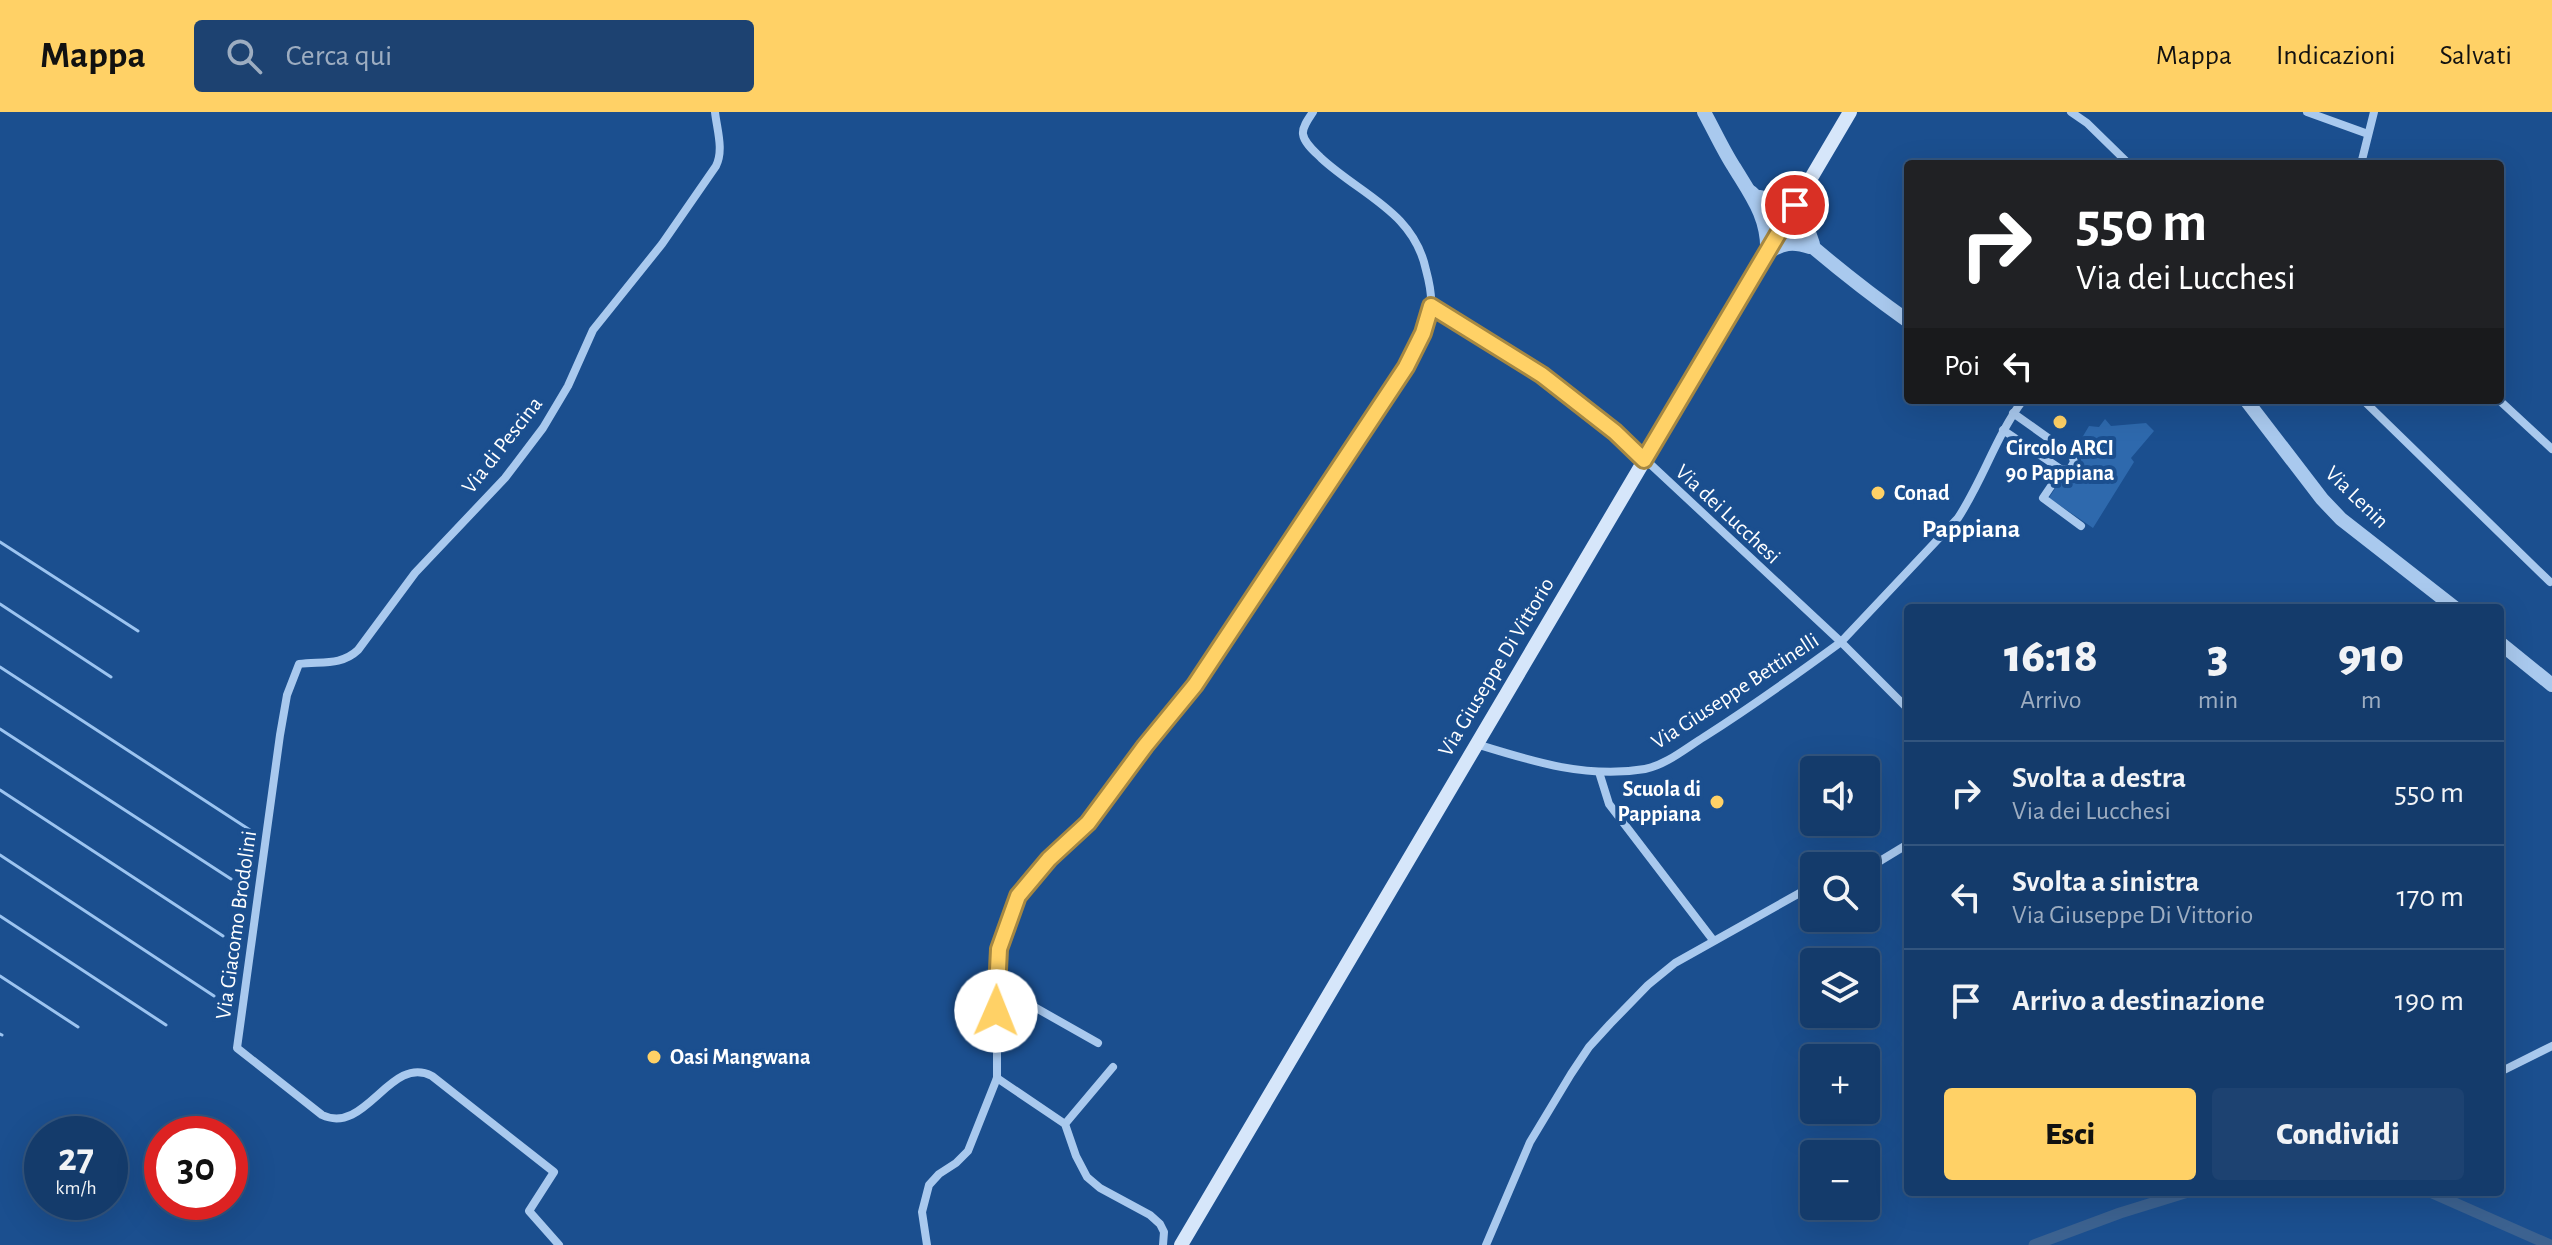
<!DOCTYPE html>
<html lang="it">
<head>
<meta charset="utf-8">
<style>
  :root { --surface:#143b6b; --page:#1d4271; --text:#f1f3f6; --muted:#9dadc1; --line:#33557e; --accent:#ffd166 }
  body { margin:0; font-family:"Alegreya Sans",sans-serif; background:var(--page); color:var(--text); height:100vh; display:flex; flex-direction:column; font-size:30px; white-space:nowrap }
  * { box-sizing:border-box; margin:0 }
  p { font-size:26px; color:var(--muted) }
  .icon { flex:none; width:44px; height:44px; fill:none; stroke:currentColor; stroke-width:2; stroke-linecap:round; stroke-linejoin:round }
  .map { position:relative; flex:1; overflow:hidden }
  .panel { position:absolute; left:1904px; top:492px; width:600px; height:592px; display:flex; flex-direction:column; background:var(--surface); border-radius:8px; box-shadow:0 8px 32px #0002,0 0 0 2px var(--line) }
  .panel>* { flex:none }
  .top-card { position:absolute; left:1904px; top:48px; width:600px; height:244px; border-radius:8px; box-shadow:0 8px 32px #0002,0 0 0 2px var(--line); background:#202124; color:#fff; overflow:hidden }
  .buttons { position:absolute; left:1800px; top:644px; display:grid; gap:16px }
  .buttons a { display:grid; place-items:center; width:80px; height:80px; border-radius:8px; background:var(--surface); box-shadow:0 8px 32px #0002,0 0 0 2px var(--line); font-size:40px }
  .speed { position:absolute; left:24px; top:1004px; display:flex; gap:16px; font-size:40px; font-weight:700; text-align:center }
  .speed>* { display:grid; place-content:center; width:104px; height:104px; border-radius:50%; background:var(--surface); box-shadow:0 8px 32px #0002,0 0 0 2px var(--line); line-height:1 }
  .speed small { font-size:20px; font-weight:400 }
  .speed .limit { border:12px solid #d22; background:#fff; color:#111 }
  .pin { position:absolute; display:grid; place-items:center; width:68px; height:68px; color:#fff; margin:-34px; border:4px solid #fff; border-radius:50%; box-shadow:0 2px 8px #0007 }
  .me { position:absolute; width:88px; margin:-44px; rotate:1deg; stroke-linejoin:round; filter:drop-shadow(0 0 6px #0008) }
  .turn { display:flex; align-items:center; gap:28px; height:168px; padding:0 40px; font-size:36px }
  .turn .icon { width:104px; height:104px; stroke-width:2.5 }
  .turn b { display:block; font-size:56px; line-height:68px }
  .then { display:flex; align-items:center; height:76px; padding:0 40px; background:#0003; gap:16px; font-size:30px }
  .eta { display:flex; justify-content:space-evenly; align-items:center; height:136px; text-align:center }
  .eta b { font-size:48px; font-weight:800; line-height:56px }
  .action { display:flex; gap:16px; margin-top:auto; padding:16px 40px }
  .action a { flex:1; height:92px; border-radius:8px; background:var(--accent); color:#111; font-size:32px; font-weight:800; line-height:92px; text-align:center }
  .action a+a { background:var(--page); color:var(--text) }
  ul { padding:0; list-style:none }
  li { display:flex; align-items:center; gap:24px; height:104px; padding:0 40px; border-top:2px solid var(--line) }
  li div { flex:1 }
  li b { display:block; font-size:30px }
  li em { font-style:normal }
  header { display:flex; align-items:center; gap:48px; box-sizing:border-box; height:112px; padding:0 40px; background:var(--accent); color:#111 }
  header strong { font-size:38px }
  nav { display:flex; gap:44px; margin-inline-start:auto; font-size:28px }
  .search { width:560px; height:72px; background:var(--page); display:flex; align-items:center; gap:20px; box-sizing:border-box; padding:0 28px; border-radius:8px; color:var(--muted); font-size:30px }
  .map>svg:first-child { display:block }
</style>
</head>
<body>
<header>
<strong>Mappa</strong>
<div class="search"><svg class="icon" aria-label="search" viewBox="0 0 24 24"><circle cx="10" cy="10" r="6"/><path d="M15 15l6 6"/></svg>Cerca qui</div>
<nav><a>Mappa</a><a>Indicazioni</a><a>Salvati</a></nav>
</header>
<div class="map">
<svg width="2552" height="1133" viewBox="0 0 2552 1133">
  <rect width="100%" height="100%" fill="#1b4f8f"/>
  <path fill="#2e69ad" d="M2105,307L2111,314L2146,311L2154,319L2131,346L2134,350L2093,416L2049,386L2061,367L2081,361V347L2073,341L2089,314L2099,315Z"/>
  <g fill="none" stroke-linecap="round" stroke-linejoin="round">
    <g stroke="#9cc4f0" stroke-width="3">
      <path d="M0,430L138,519"/>
      <path d="M0,492L111,565"/>
      <path d="M0,555L250,718"/>
      <path d="M0,617L231,767"/>
      <path d="M0,678L223,824"/>
      <path d="M0,743L214,884"/>
      <path d="M0,804L166,913"/>
      <path d="M0,864L78,915"/>
      <path d="M0,922L2,923"/>
    </g>
    <g stroke="#3c6290" stroke-width="11">
      <path d="M2430,1080L2550,1133"/>
      <path d="M2034,1133L2120,1101L2188,1080"/>
    </g>
    <g stroke="#a9c9ee" stroke-width="8">
      <path d="M2071,0L2087,11L2129,52"/>
      <path d="M2307,0L2368,22"/>
      <path d="M2361,52L2374,0"/>
      <path d="M1431,194L1517,246L1578,290L1633,336L1841,530C1796,563 1751,595 1704,625C1686,636 1666,653 1645,657C1586,667 1531,649 1476,632"/>
      <path d="M2363,288L2550,470"/>
      <path d="M2499,288L2552,337"/>
      <path d="M2003,318L2062,358L2070,357L2074,350L2072,343L2013,301"/>
      <path d="M2062,358L2043,386L2081,414"/>
      <path d="M1908,597L1841,530L1958,406C1983,368 1996,324 2023,288"/>
      <path d="M1599,660L1609,692L1713,828"/>
      <path d="M1864,754L1880,749L1908,732"/>
      <path d="M997,877L1022,888L1098,931"/>
      <path d="M2500,960L2552,934"/>
      <path d="M997,966L1065,1012L1076,1044L1087,1065L1100,1076L1150,1103L1160,1112L1164,1120L1163,1133"/>
      <path d="M1065,1012L1113,955"/>
      <path d="M559,1133L529,1099L554,1060L432,964C390,942 366,1024 322,1003L237,936L280,623L287,583L299,552C321,549 341,554 358,538L415,461L505,366L543,316L568,274L593,218L662,132L716,54C724,38 717,18 715,0"/>
      <path d="M927,1133L922,1100L929,1073L939,1062L956,1051L968,1039L997,966V850L1004,819L1018,784L1049,747L1088,711L1145,634L1195,573L1379,298C1399,267 1426,232 1431,195C1432,183 1429,169 1426,158C1414,100 1361,83 1321,46C1315,40 1304,31 1303,22C1302,15 1309,6 1313,0"/>
      <path d="M1486,1133L1530,1030L1571,962L1589,935L1610,912L1648,873L1675,851L1814,773"/>
    </g>
    <g stroke="#a9c9ee" stroke-width="14">
      <path d="M1704,0C1714,18 1723,38 1734,55C1751,83 1769,106 1767,141"/>
      <path d="M1807,75L1804,106L1813,132"/>
      <path d="M1751,80C1801,127 1853,170 1908,209"/>
      <path d="M1760,85C1778,93 1790,84 1807,75"/>
      <path d="M1767,141C1783,131 1792,129 1810,135"/>
      <path d="M2246,288L2322,387L2341,407L2455,496"/>
      <path d="M2500,531L2552,573"/>
    </g>
    <path stroke="#d6e6fa" stroke-width="14" d="M1181,1133L1850,0"/>
  </g>
  <g fill="none" stroke-linecap="round" stroke-linejoin="round">
    <g stroke="#a68842" stroke-width="20">
      <path id="route" d="M996,899L999,837L1018,784L1049,747L1088,711L1145,634L1195,573L1406,255L1423,221L1431,194L1542,263L1615,320L1644,348L1795,93"/>
    </g>
    <use href="#route" stroke="#ffd166" stroke-width="14"/>
  </g>
  <g fill="#ffd166" stroke="#1b4f8f" stroke-width="3">
    <circle cx="2060" cy="310" r="8"/>
    <circle cx="1878" cy="381" r="8"/>
    <circle cx="1717" cy="690" r="8"/>
    <circle cx="654" cy="945" r="8"/>
  </g>
  <g text-anchor="middle" dominant-baseline="central" stroke-width="8" stroke-linejoin="round" paint-order="stroke">
    <g font-size="22" fill="#fff" stroke="#1b4f8f">
      <text transform="translate(502 333) rotate(-52)">Via di Pescina</text>
      <text transform="translate(2357 385) rotate(44)">Via Lenin</text>
      <text transform="translate(1728 402) rotate(43)">Via dei Lucchesi</text>
      <text transform="translate(1496 555) rotate(-59)">Via Giuseppe Di Vittorio</text>
      <text transform="translate(1735 579) rotate(-33)">Via Giuseppe Bettinelli</text>
      <text transform="translate(236 813) rotate(-82)">Via Giacomo Brodolini</text>
    </g>
    <g font-size="22" font-weight="bold" fill="#fff" stroke="#1b4f8f" text-anchor="start">
      <text x="2060" y="336" text-anchor="middle">Circolo ARCI<tspan x="2060" dy="25">90 Pappiana</tspan></text>
      <text x="1894" y="381">Conad</text>
      <text x="1701" y="677" text-anchor="end">Scuola di<tspan x="1701" dy="25">Pappiana</tspan></text>
      <text x="670" y="945">Oasi Mangwana</text>
    </g>
    <g font-size="26" font-weight="bold" fill="#fff" stroke="#1b4f8f">
      <text x="1971" y="417">Pappiana</text>
    </g>
  </g>
</svg>
<div class="buttons">
<a><svg class="icon" aria-label="sound" viewBox="0 0 24 24"><path d="M4 9h4l5-4v14l-5-4H4zM17 9q2 3 0 6"/></svg></a>
<a><svg class="icon" aria-label="search" viewBox="0 0 24 24"><circle cx="10" cy="10" r="6"/><path d="M15 15l6 6"/></svg></a>
<a><svg class="icon" aria-label="layers" viewBox="0 0 24 24"><path d="M12 4l9 5-9 5-9-5zM3 14l9 5 9-5"/></svg></a>
<a>+</a>
<a>−</a>
</div>
<div class="speed"><div>27<small>km/h</small></div><div class="limit">30</div></div>
<div class="pin" style="left:1795px;top:93px;background:#d93025"><svg class="icon" aria-label="arrive" viewBox="0 0 24 24"><path d="M6 21V4h12l-3 4 3 4H6"/></svg></div>
<svg class="me" style="left:996px;top:899px" viewBox="-20 -20 40 40"><circle r="19" fill="#fff"/><path d="M0-13L10 11 0 6-10 11z" fill="#ffd166"/></svg>
<div class="top-card">
<div class="turn"><svg class="icon" aria-label="right" viewBox="0 0 24 24"><path d="M7 20v-9h11M14 6l5 5-5 5"/></svg><div><b>550 m</b>Via dei Lucchesi</div></div>
<div class="then">Poi<svg class="icon" aria-label="left" viewBox="0 0 24 24"><path d="M17 20v-9H6M10 6l-5 5 5 5"/></svg></div>
</div>
<section class="panel">
<div class="eta">
<div><b>16:18</b><p>Arrivo</p></div>
<div><b>3</b><p>min</p></div>
<div><b>910</b><p>m</p></div>
</div>
<ul>
<li><svg class="icon" aria-label="right" viewBox="0 0 24 24"><path d="M7 20v-9h11M14 6l5 5-5 5"/></svg><div><b>Svolta a destra</b><p>Via dei Lucchesi</p></div><em>550 m</em></li>
<li><svg class="icon" aria-label="left" viewBox="0 0 24 24"><path d="M17 20v-9H6M10 6l-5 5 5 5"/></svg><div><b>Svolta a sinistra</b><p>Via Giuseppe Di Vittorio</p></div><em>170 m</em></li>
<li><svg class="icon" aria-label="arrive" viewBox="0 0 24 24"><path d="M6 21V4h12l-3 4 3 4H6"/></svg><div><b>Arrivo a destinazione</b></div><em>190 m</em></li>
</ul>
<div class="action"><a>Esci</a><a>Condividi</a></div>
</section>
</div>
</body>
</html>
